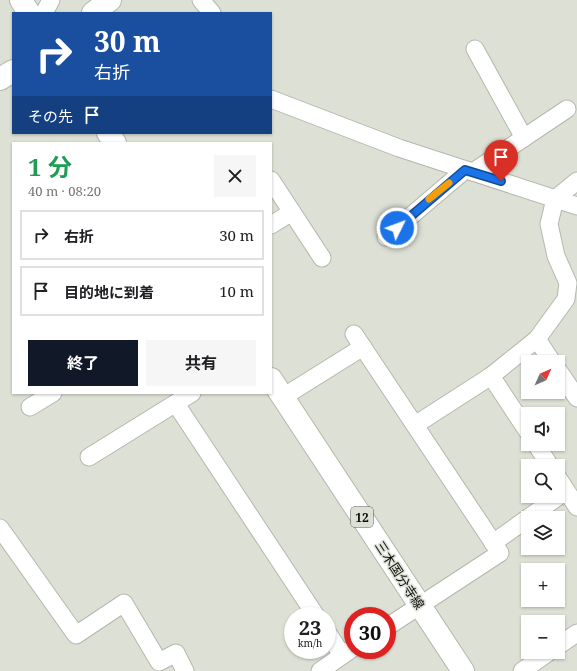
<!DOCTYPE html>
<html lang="ja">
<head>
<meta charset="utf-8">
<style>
  :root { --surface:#fff; --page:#f6f6f6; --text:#202124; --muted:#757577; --line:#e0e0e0; --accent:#111827 }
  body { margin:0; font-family:"Noto Serif","Noto Sans JP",serif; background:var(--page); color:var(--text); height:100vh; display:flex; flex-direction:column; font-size:15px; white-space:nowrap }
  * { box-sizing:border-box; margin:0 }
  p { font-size:13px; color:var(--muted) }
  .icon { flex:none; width:22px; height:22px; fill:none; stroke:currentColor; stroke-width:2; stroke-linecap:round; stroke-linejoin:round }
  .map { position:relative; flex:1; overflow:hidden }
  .details { position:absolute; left:12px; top:142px; width:260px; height:252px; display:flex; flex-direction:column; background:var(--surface); border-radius:0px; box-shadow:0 1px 3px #0004 }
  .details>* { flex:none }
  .hud { position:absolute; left:12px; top:12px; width:260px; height:122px; border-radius:0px; box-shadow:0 1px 3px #0004; background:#1a4fa0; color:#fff; overflow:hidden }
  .needle { width:26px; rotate:45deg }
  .fabs { position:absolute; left:521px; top:355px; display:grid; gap:8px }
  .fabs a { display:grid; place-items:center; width:44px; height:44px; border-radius:0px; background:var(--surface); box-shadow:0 1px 3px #0004; font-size:20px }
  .speed { position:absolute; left:284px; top:607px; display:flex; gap:8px; font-size:20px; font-weight:700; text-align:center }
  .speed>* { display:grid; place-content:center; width:52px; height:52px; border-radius:50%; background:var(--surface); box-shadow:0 1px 3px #0004; line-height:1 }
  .speed small { font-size:10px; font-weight:400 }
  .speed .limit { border:6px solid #d22; background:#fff; color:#111 }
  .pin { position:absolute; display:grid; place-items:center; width:34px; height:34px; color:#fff; margin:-41px -17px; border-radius:50% 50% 50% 0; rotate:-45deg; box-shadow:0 0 4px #0007 }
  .pin .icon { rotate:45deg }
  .me { position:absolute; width:44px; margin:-22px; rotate:48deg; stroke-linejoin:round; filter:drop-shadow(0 0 3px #0008) }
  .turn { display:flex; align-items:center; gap:14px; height:84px; padding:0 16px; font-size:18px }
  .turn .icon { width:52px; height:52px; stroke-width:2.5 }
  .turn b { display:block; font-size:28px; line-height:34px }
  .then { display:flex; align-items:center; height:38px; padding:0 16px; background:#0003; gap:8px; font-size:15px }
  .round { display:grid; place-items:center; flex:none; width:42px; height:42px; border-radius:0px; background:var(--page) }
  .overview { display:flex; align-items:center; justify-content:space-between; height:68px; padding:0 16px }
  h1 { font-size:24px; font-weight:700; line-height:30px; color:#1e9e55 }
  .cta { display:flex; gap:8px; margin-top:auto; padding:8px 16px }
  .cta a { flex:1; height:46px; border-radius:0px; background:var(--accent); color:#fff; font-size:16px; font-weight:700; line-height:46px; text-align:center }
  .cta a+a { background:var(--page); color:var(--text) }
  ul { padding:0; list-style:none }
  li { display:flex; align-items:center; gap:12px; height:50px; margin:0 8px 6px; padding:0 8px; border:2px solid var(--line); border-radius:0px }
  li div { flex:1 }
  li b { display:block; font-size:15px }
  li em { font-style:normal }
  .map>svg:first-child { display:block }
</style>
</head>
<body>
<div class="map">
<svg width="577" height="671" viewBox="0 0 577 671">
  <rect width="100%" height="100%" fill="#dde1d5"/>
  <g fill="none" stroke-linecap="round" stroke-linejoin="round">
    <g stroke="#b4b7ac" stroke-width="19">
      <g id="street">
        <path d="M201,0L212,13"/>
        <path d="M44,13L51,0"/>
        <path d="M475,49L524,138"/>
        <path d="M271,99L399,148L577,206"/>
        <path d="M473,172L567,109"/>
        <path d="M271,180L322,258"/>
        <path d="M271,225L292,212"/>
        <path d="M386,237L465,170"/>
        <path d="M354,334L500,553L387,627"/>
        <path d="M537,339L552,362"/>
        <path d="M558,370L577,398"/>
        <path d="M491,376L528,432"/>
        <path d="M283,397L363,347"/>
        <path d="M176,404L316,616"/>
        <path d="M30,407L53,393"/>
        <path d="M415,425L491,376L537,339L566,299L568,283L556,256L549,224L555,199L577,181"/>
        <path d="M536,444L550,466"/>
        <path d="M89,457L192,393"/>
        <path d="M558,478L577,507"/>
        <path d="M528,518L566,491"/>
        <path d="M0,528L76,635L124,603L159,662L176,653L185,671"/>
        <path d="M493,543L528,518"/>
        <path d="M327,632L342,655"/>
        <path d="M558,646L577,633"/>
        <path d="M320,671L353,648"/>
        <path d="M522,671L549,652"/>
      </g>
    </g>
    <g stroke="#b4b7ac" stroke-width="24">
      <g id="secondary">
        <path d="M93,13L110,0"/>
        <path d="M0,79L13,71"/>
      </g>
    </g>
    <g stroke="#b4b7ac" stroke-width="24">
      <g id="primary">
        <path d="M21,0L29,13"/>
        <path d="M108,133L115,143"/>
        <path d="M271,379L463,671"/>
      </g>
    </g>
    <use href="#street" stroke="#fff" stroke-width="17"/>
    <use href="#secondary" stroke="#fff" stroke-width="22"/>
    <use href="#primary" stroke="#fff" stroke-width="22"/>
  </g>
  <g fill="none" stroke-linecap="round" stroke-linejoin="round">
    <g stroke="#114b97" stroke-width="10">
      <path id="route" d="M397,228L465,170L501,181"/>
    </g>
    <use href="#route" stroke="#1a73e8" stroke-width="7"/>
    <path stroke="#f59e0b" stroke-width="7" d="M429,199L449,183"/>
  </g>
  <g text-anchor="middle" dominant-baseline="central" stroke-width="3" stroke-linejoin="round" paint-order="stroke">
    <rect fill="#dde1d5" stroke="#4d4f48" stroke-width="1" x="351" y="507" width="22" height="20" rx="3"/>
    <g font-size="12" font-weight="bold" fill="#0f100c">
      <text x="362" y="517">12</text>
    </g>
    <g font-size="13" fill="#0f100c" stroke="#dde1d5">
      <text transform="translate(400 575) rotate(57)">三木国分寺線</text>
    </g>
  </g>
</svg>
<div class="fabs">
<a><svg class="needle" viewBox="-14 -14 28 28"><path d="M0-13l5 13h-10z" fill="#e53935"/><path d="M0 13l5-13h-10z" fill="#757577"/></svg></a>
<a><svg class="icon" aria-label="sound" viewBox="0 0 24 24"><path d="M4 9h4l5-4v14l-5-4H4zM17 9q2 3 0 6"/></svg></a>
<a><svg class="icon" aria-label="search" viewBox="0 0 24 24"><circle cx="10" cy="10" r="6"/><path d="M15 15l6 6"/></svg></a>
<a><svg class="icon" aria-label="layers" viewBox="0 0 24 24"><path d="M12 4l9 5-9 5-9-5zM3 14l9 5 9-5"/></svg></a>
<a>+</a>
<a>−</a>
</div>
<div class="speed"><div>23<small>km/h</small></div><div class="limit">30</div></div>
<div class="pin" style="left:501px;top:181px;background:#d93025"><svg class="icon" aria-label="arrive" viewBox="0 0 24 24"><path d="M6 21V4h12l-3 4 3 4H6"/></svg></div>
<svg class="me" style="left:397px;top:228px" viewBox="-20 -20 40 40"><circle r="17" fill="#1a73e8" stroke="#fff" stroke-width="3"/><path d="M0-11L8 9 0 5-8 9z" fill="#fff"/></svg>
<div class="hud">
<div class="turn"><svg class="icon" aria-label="right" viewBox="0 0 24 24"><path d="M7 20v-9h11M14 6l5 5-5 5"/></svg><div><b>30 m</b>右折</div></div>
<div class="then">その先<svg class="icon" aria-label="arrive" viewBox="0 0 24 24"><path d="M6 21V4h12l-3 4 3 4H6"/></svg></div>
</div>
<section class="details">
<div class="overview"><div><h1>1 分</h1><p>40 m · 08:20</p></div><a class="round"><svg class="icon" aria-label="close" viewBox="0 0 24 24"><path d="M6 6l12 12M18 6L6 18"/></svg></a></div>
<ul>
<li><svg class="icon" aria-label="right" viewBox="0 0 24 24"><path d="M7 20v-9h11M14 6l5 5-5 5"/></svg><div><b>右折</b></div><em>30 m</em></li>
<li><svg class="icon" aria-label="arrive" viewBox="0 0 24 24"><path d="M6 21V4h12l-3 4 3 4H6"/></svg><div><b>目的地に到着</b></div><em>10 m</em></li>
</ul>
<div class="cta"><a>終了</a><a>共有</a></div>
</section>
</div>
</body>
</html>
